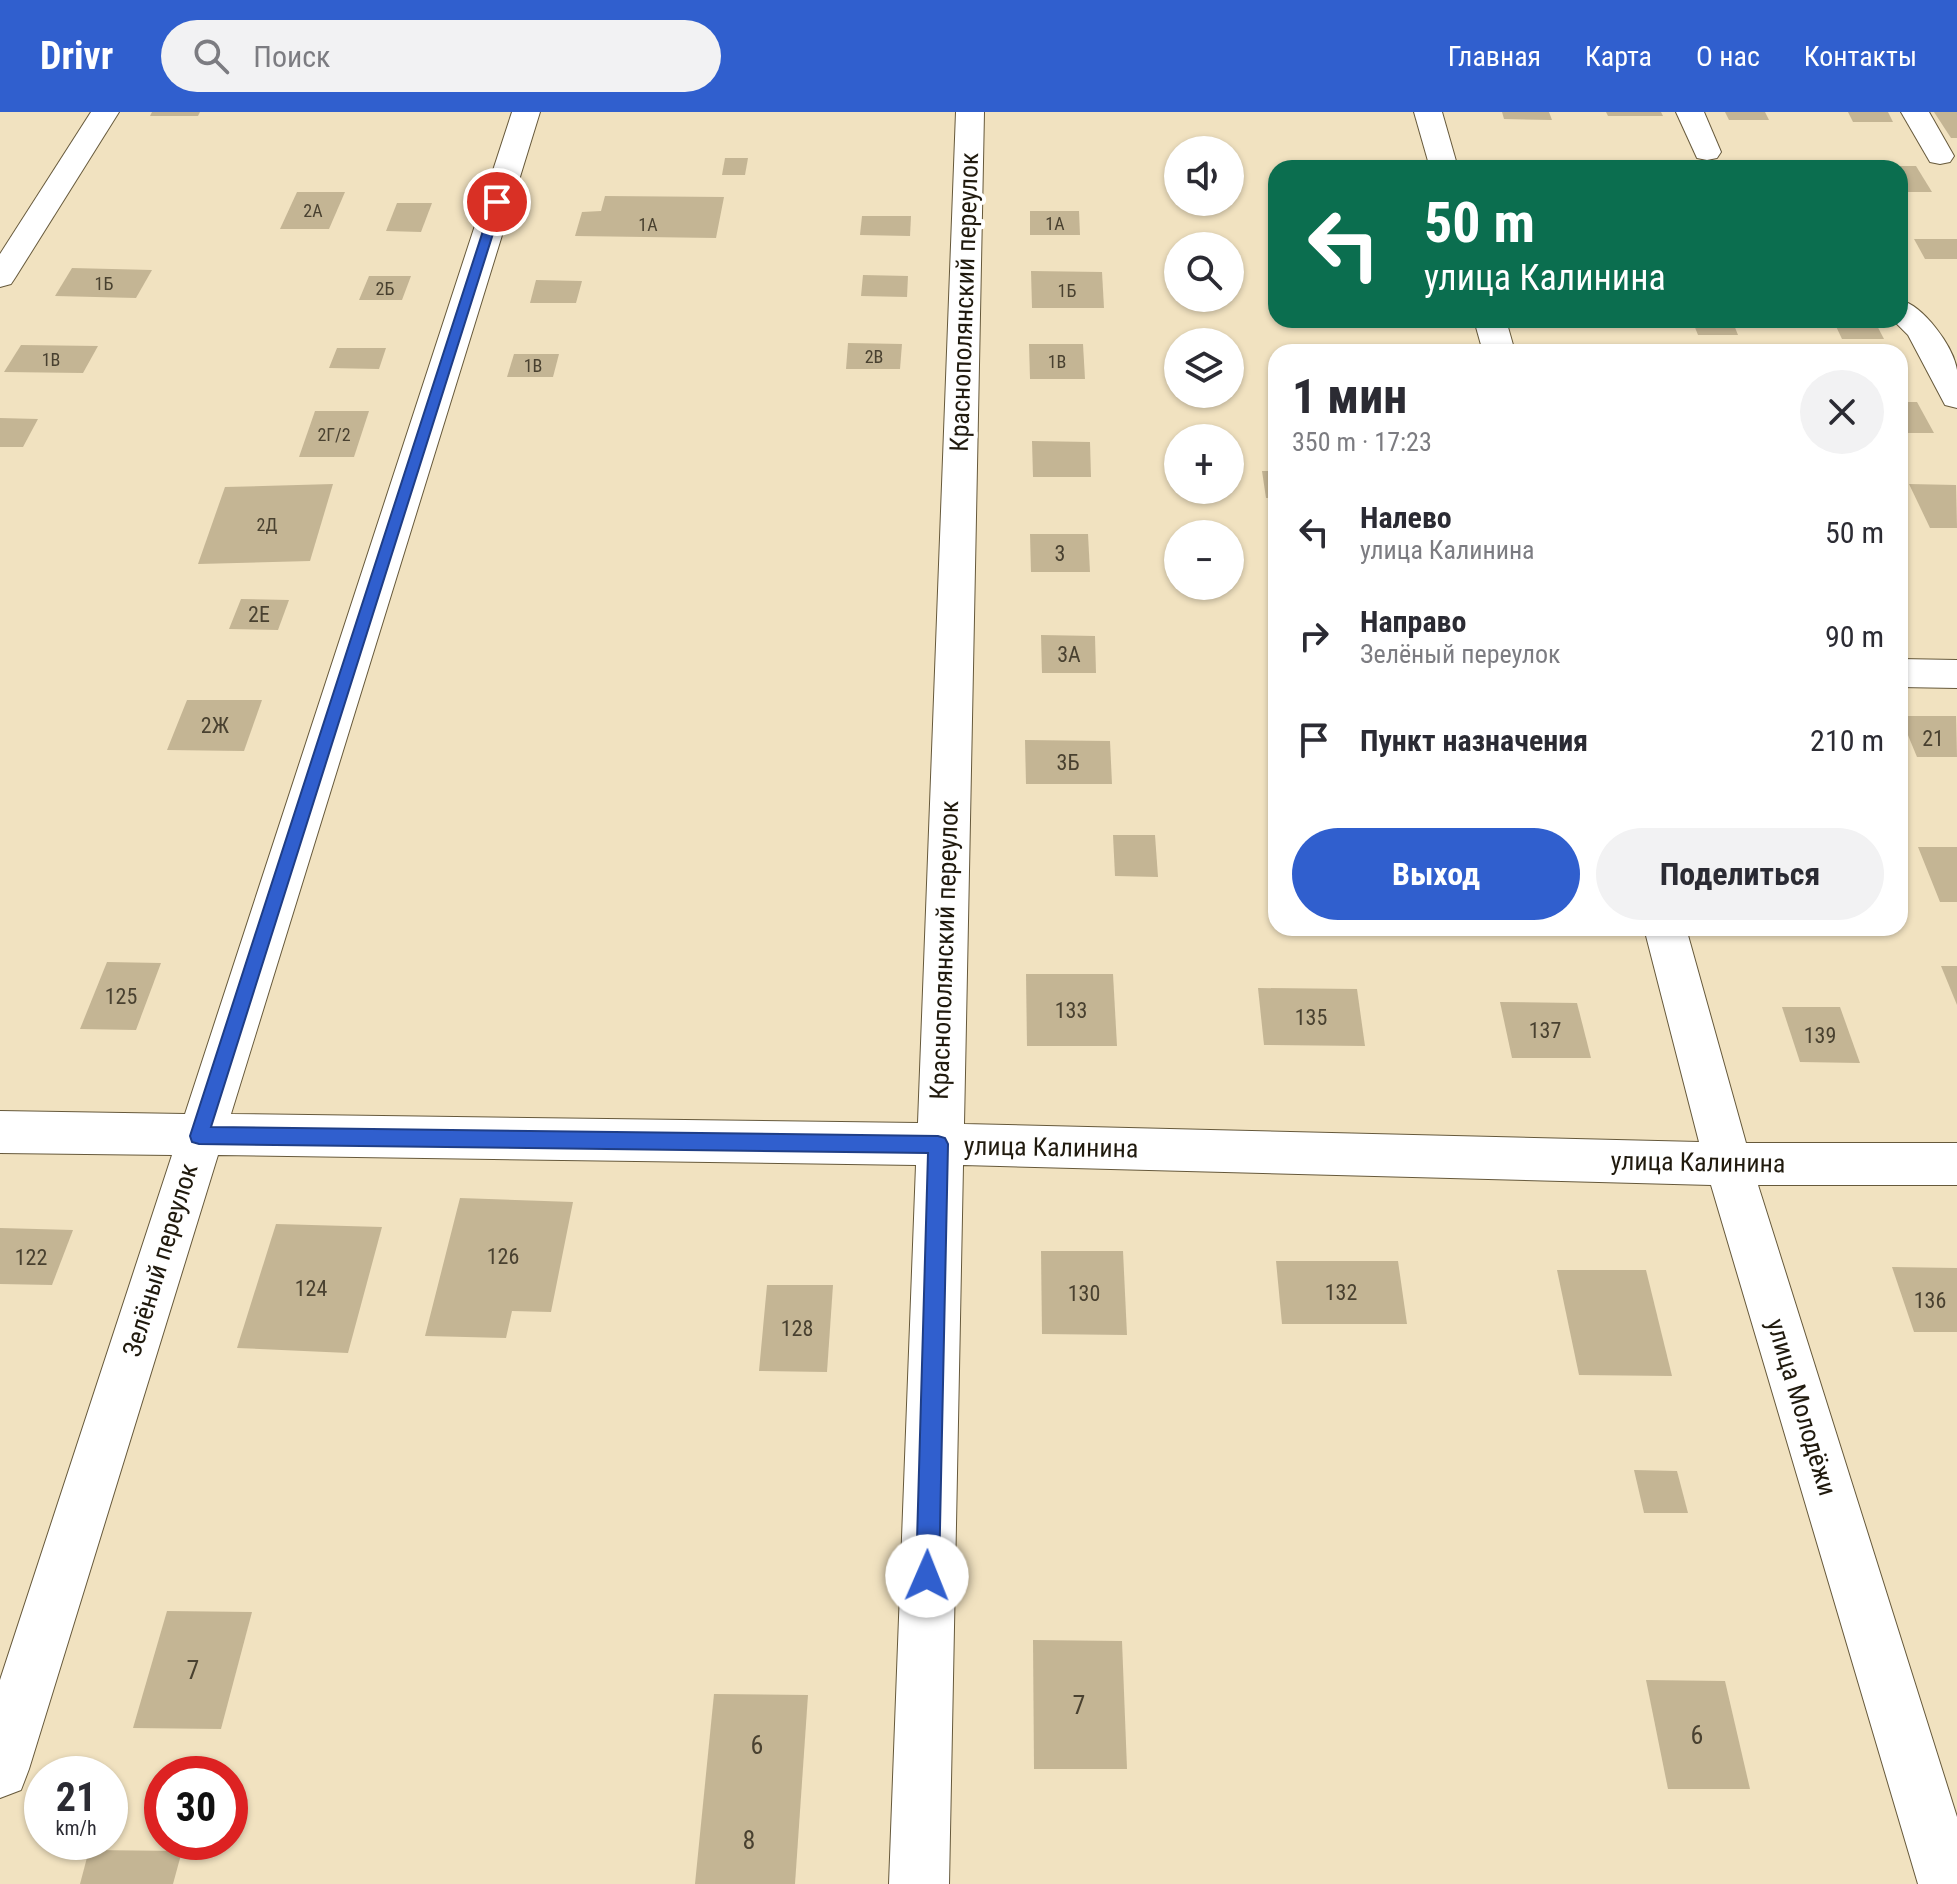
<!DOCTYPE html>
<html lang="ru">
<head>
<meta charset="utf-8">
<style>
  :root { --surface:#fff; --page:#f2f2f3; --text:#2b2b33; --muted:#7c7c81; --accent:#305fce }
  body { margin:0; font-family:"Roboto Condensed",sans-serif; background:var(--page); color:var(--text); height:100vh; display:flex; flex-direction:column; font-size:30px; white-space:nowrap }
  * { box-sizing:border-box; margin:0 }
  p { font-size:26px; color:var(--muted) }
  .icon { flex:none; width:44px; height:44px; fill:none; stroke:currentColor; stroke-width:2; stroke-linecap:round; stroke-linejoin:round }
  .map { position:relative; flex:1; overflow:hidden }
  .panel { position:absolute; left:1268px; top:232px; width:640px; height:592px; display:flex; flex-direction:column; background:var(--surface); border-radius:24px; box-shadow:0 2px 6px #0004 }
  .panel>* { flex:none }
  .hud { position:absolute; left:1268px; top:48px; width:640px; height:168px; border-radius:24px; box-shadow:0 2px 6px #0004; background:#0b6e4f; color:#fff; overflow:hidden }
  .buttons { position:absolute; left:1164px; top:24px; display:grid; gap:16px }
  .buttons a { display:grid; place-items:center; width:80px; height:80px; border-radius:50%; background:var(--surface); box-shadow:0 2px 6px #0004; font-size:40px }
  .speed { position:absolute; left:24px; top:1644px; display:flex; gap:16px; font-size:40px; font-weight:700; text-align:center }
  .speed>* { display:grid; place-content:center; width:104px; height:104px; border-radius:50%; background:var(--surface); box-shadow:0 2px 6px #0004; line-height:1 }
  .speed small { font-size:20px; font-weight:400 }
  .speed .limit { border:12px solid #d22; background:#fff; color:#111 }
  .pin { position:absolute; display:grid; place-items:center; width:68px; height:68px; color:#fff; margin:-34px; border:4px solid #fff; border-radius:50%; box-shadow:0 2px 8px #0007 }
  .me { position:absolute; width:88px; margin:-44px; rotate:1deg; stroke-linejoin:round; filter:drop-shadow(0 0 6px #0008) }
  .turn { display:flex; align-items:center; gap:28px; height:168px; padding:0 24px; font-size:36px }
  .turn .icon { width:104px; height:104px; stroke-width:2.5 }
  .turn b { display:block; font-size:56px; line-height:68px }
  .round { display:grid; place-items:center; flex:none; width:84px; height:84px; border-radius:42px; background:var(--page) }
  .head { display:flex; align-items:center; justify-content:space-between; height:136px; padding:0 24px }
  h1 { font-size:48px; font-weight:700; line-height:60px }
  .cta { display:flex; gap:16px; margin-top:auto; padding:16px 24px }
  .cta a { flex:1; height:92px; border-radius:48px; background:var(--accent); color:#fff; font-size:32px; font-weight:700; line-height:92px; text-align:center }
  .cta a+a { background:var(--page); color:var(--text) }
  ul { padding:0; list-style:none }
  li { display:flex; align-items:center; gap:24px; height:104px; padding:0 24px }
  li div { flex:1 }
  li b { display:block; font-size:30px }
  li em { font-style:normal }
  header { display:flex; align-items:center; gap:48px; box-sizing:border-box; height:112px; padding:0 40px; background:var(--accent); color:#fff }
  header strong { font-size:38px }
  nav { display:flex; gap:44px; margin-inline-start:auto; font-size:28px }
  .search { width:560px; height:72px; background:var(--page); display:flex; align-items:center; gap:20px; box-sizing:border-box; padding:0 28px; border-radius:44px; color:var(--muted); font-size:30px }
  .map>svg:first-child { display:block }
</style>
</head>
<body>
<header>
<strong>Drivr</strong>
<div class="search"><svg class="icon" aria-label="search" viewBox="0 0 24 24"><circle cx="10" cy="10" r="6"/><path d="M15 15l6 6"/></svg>Поиск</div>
<nav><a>Главная</a><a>Карта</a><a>О нас</a><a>Контакты</a></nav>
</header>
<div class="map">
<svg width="1957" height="1772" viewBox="0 0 1957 1772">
  <rect width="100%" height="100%" fill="#f1e2c0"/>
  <g fill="#c4b594">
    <path d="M152,0H200L198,4H150Z"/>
    <path d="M1502,0H1549L1552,8L1504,7Z"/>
    <path d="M1606,0H1661L1663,4H1608Z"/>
    <path d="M1725,0H1765L1769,8H1729Z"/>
    <path d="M1848,0H1888L1893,10H1853Z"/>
    <path d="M1934,0H1957V26H1951Z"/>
    <path d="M725,46H748L745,63H722Z"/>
    <path d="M1637,49H1681L1684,56H1639Z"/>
    <path d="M1759,51H1791L1794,56H1762Z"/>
    <path d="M1516,52H1564L1565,56H1518Z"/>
    <path d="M1900,54H1916L1932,80H1900Z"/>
    <path d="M297,80H345L329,117H280Z"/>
    <path d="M605,84L724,85L716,126L575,124L582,100L601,99Z"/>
    <path d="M397,91H432L421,120L386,119Z"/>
    <path d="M1030,99H1079L1080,123H1030Z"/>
    <path d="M862,104H911L910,124L860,123Z"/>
    <path d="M1914,127H1957V147H1925Z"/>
    <path d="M72,156L152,158L136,186L55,184Z"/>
    <path d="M1031,159L1102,160L1104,196H1032Z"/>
    <path d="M863,163L908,164L907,185L861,184Z"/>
    <path d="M369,164H411L402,188H359Z"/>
    <path d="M536,168L582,169L576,191H530Z"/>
    <path d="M1566,208H1616L1619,216H1569Z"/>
    <path d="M1692,208H1732L1738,223H1698Z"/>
    <path d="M1833,208H1874L1884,227H1842Z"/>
    <path d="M848,231L902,232L900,257H846Z"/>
    <path d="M1029,232H1083L1085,267H1030Z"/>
    <path d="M21,233L98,234L83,261L4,260Z"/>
    <path d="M337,236H386L379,257L329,256Z"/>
    <path d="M514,242H559L553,265H507Z"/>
    <path d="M1900,290H1917L1934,321H1900Z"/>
    <path d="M315,299H369L354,345H299Z"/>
    <path d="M0,306L38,307L23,335H0Z"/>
    <path d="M1032,329L1090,330L1091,365H1033Z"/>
    <path d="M1262,359H1276V386H1266Z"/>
    <path d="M333,372L310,449L198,452L225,375Z"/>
    <path d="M1909,372L1956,373L1957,416H1930Z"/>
    <path d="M1030,422H1088L1090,460H1031Z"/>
    <path d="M241,487L289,488L278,518L229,517Z"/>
    <path d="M1041,523L1095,524L1096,561H1042Z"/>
    <path d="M187,588H262L244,639L167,638Z"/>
    <path d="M1900,604H1956L1957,645H1917Z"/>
    <path d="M1025,628L1110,629L1112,672H1026Z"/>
    <path d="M1113,723H1155L1158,765L1115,764Z"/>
    <path d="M1918,735H1957V790H1940Z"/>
    <path d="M107,850L161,851L136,918L80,917Z"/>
    <path d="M1941,854H1957V893Z"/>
    <path d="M1026,862H1113L1117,934H1027Z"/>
    <path d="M1258,876L1357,877L1365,934L1264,933Z"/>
    <path d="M1500,890L1577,891L1591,946H1512Z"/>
    <path d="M1782,895H1840L1860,951L1800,950Z"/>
    <path d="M460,1086L573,1090L551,1200L512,1199L506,1226L425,1224Z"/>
    <path d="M276,1112L382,1115L348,1241L237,1236Z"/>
    <path d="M0,1116L73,1118L52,1173L0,1172Z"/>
    <path d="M1041,1139H1123L1127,1223L1042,1222Z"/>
    <path d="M1276,1149H1398L1407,1212H1282Z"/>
    <path d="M1892,1155L1957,1156V1220H1914Z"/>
    <path d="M1557,1158H1646L1672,1264L1579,1263Z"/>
    <path d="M767,1173H833L827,1260L759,1259Z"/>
    <path d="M1634,1358L1677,1359L1688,1401H1644Z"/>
    <path d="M167,1499L252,1500L221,1617L133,1616Z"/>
    <path d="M1033,1528L1122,1529L1127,1657H1034Z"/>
    <path d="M1646,1568L1725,1569L1750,1677H1668Z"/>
    <path d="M714,1582L808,1583L795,1772H695Z"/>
    <path d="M89,1738L182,1739L173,1772H80Z"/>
  </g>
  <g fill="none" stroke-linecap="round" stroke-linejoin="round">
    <g stroke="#66593b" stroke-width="2">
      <g id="minor">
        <path d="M91,0H119L15,166L11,172L0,175V142Z"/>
        <path d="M512,0H540L231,1002L918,1011L956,0H984L964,1012L1699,1030L1644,816H1686L1746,1031H1957V1073H1758L1957,1705V1772H1918L1711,1073L963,1053L949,1772H889L916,1053L218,1043L29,1657L21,1678L0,1686V1568L172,1043L0,1041V999L185,1002Z"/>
        <path d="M1414,0H1442L1458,56H1430Z"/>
        <path d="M1676,0H1704L1721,40L1717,46L1707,48L1697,46Z"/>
        <path d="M1901,0H1929L1954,44L1950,50L1940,52L1930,50Z"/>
        <path d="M1900,188C1923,193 1954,235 1957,258C1957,271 1957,284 1957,296L1945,293L1908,223L1893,208H1900Z"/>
        <path d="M1474,208H1506L1515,240H1483Z"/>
        <path d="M1900,547L1957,548V576L1900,575Z"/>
      </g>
    </g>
    <use href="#minor" fill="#fff" fill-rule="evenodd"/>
  </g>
  <path fill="#305fce" stroke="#1f3e86" stroke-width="2" d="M493,88L503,90L211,1015L938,1024L945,1026L948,1032L939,1464L935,1472L927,1475L919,1472L916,1464L928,1041L199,1032L192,1030L190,1024Z"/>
  <g text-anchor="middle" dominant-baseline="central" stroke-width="8" stroke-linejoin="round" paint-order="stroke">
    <g font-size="18" fill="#494130">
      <text x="313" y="98">2А</text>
      <text x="1055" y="111">1А</text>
      <text x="648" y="112">1А</text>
      <text x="104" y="171">1Б</text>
      <text x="385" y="176">2Б</text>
      <text x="1067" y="178">1Б</text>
      <text x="874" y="244">2В</text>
      <text x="51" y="247">1В</text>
      <text x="1057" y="249">1В</text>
      <text x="533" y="253">1В</text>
      <text x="334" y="322">2Г/2</text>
      <text x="267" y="412">2Д</text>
    </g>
    <g font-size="22" fill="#494130">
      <text x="1060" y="441">3</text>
      <text x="259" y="502">2Е</text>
      <text x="1069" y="542">3А</text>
      <text x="215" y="613">2Ж</text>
      <text x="1933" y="626">21</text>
      <text x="1068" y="650">3Б</text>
      <text x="121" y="884">125</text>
      <text x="1071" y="898">133</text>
      <text x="1311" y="905">135</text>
      <text x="1545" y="918">137</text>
      <text x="1820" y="923">139</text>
      <text x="503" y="1144">126</text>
      <text x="31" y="1145">122</text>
      <text x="311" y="1176">124</text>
      <text x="1341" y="1180">132</text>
      <text x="1084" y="1181">130</text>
      <text x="1930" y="1188">136</text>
      <text x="797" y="1216">128</text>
    </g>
    <g font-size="26" fill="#201a0e" stroke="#fff">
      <text transform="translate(964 190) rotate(-88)">Краснополянский переулок</text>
      <text transform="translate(944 838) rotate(-88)">Краснополянский переулок</text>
      <text transform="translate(1051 1035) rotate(1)">улица Калинина</text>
      <text transform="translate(1698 1050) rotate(1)">улица Калинина</text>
      <text transform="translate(160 1148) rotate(-73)">Зелёный переулок</text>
      <text transform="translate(1802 1295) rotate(73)">улица Молодёжи</text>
    </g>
    <g font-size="26" fill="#494130">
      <text x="193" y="1558">7</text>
      <text x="1079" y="1593">7</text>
      <text x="1697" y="1623">6</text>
      <text x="757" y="1633">6</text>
      <text x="749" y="1728">8</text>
    </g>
  </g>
</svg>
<div class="buttons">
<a><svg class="icon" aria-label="sound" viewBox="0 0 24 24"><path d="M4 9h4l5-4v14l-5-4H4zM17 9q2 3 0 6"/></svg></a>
<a><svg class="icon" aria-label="search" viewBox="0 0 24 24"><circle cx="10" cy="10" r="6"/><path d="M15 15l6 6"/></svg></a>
<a><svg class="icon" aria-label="layers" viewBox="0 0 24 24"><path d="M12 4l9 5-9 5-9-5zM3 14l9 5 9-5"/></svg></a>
<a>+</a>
<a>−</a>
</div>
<div class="speed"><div>21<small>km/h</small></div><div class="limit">30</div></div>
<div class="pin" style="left:497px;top:90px;background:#d93025"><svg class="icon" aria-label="arrive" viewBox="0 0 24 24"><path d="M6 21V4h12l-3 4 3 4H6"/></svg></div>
<svg class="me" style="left:927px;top:1464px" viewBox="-20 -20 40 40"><circle r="19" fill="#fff"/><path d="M0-13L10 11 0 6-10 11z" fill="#305fce"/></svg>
<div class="hud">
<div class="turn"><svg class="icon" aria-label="left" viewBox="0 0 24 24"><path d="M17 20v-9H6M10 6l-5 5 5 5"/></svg><div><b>50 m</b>улица Калинина</div></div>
</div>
<section class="panel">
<div class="head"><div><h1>1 мин</h1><p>350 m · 17:23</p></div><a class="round"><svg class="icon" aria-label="close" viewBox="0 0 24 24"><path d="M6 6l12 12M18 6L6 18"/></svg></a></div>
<ul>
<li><svg class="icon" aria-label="left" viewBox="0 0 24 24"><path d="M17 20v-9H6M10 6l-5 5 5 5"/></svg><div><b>Налево</b><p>улица Калинина</p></div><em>50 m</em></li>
<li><svg class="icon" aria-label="right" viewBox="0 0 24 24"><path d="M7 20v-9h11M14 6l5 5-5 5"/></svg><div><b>Направо</b><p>Зелёный переулок</p></div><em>90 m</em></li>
<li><svg class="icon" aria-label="arrive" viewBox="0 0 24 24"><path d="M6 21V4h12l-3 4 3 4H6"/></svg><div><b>Пункт назначения</b></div><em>210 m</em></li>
</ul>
<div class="cta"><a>Выход</a><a>Поделиться</a></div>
</section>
</div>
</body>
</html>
